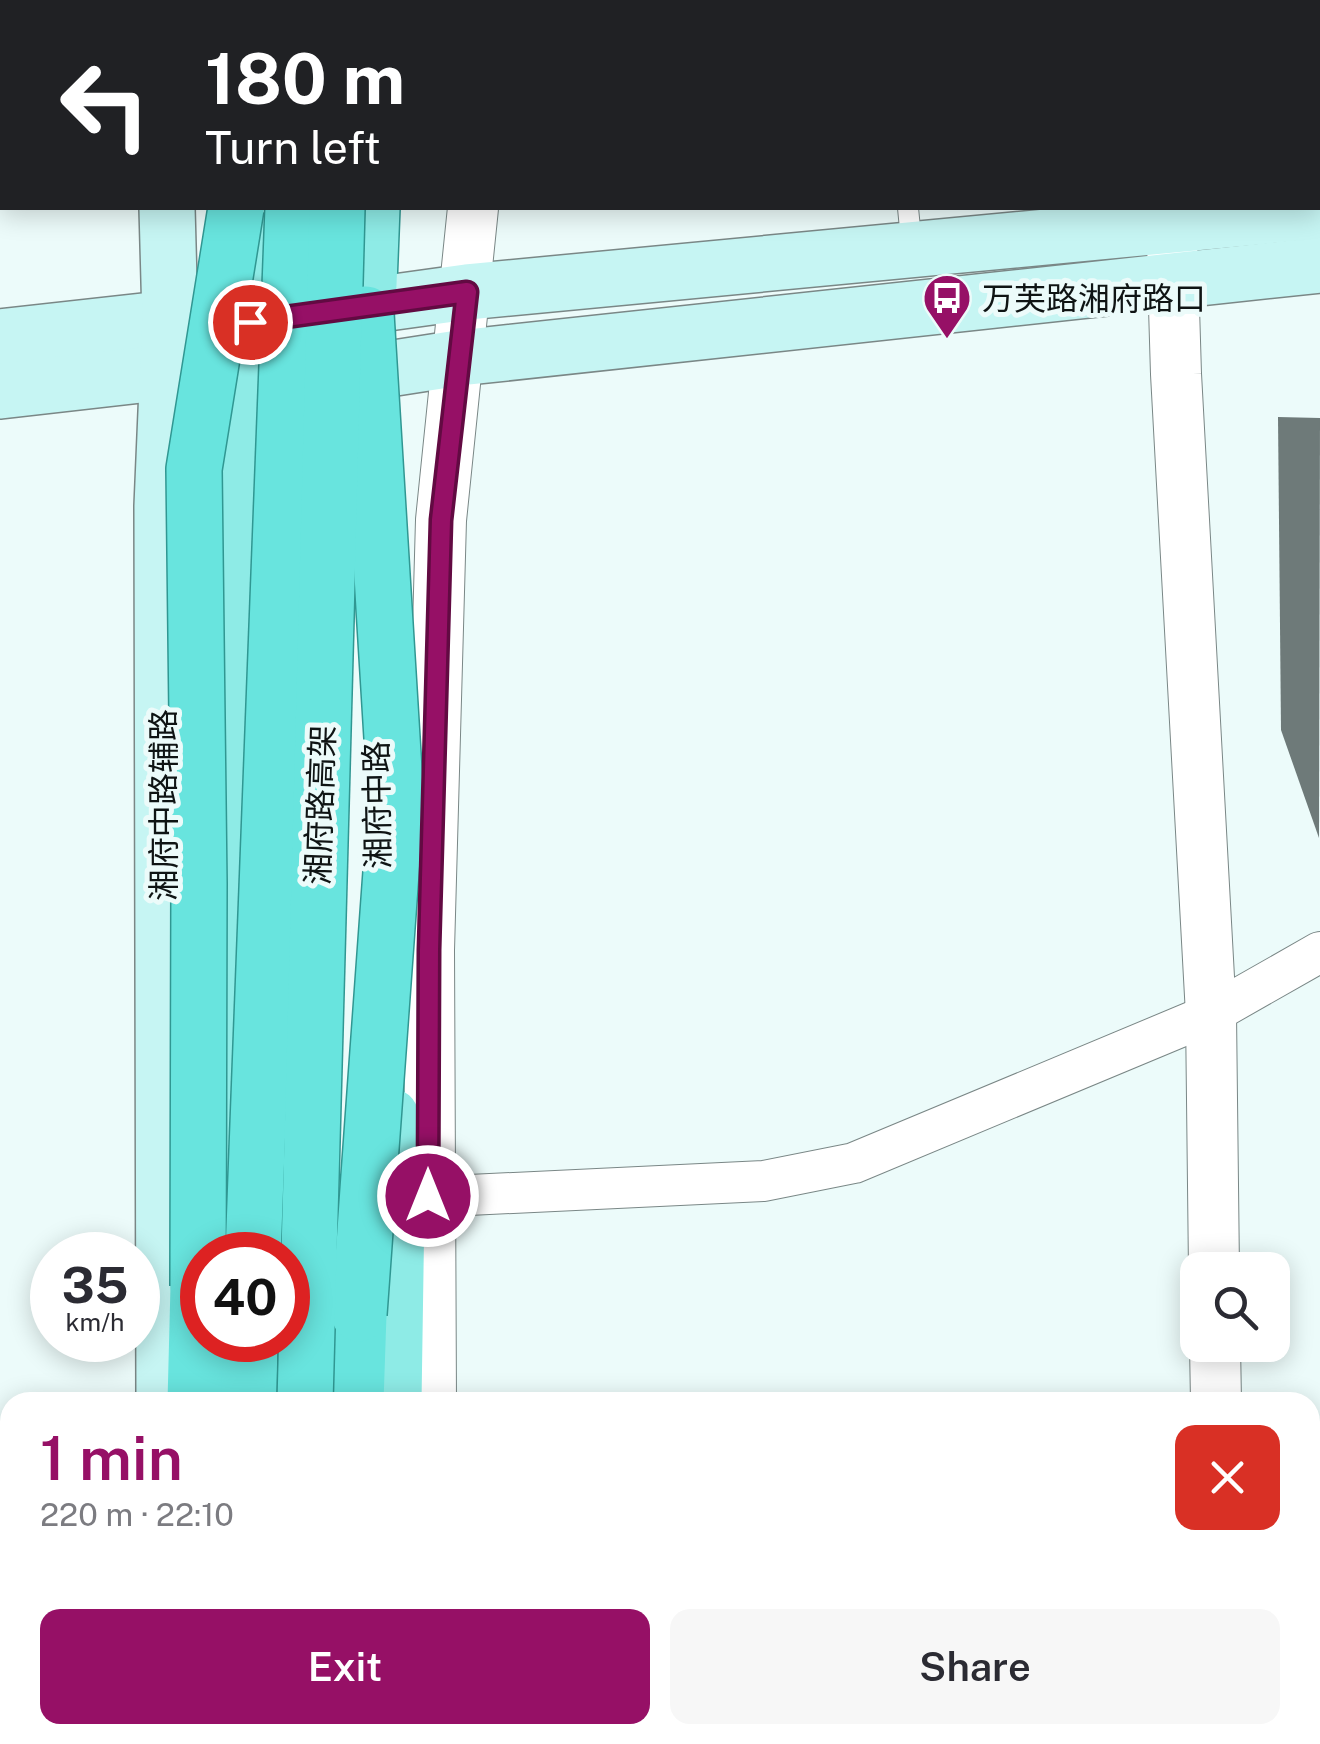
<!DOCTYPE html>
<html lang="en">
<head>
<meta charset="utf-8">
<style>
  :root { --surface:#fff; --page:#f7f7f7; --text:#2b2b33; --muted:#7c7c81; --accent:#961066 }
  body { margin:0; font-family:"Public Sans","Noto Sans SC",sans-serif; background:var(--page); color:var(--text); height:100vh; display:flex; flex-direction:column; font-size:38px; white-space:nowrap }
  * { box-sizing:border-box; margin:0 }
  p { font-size:32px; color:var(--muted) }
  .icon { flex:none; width:55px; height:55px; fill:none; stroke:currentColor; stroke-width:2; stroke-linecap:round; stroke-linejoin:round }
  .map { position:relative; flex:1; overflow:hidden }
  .panel { position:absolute; left:0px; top:1392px; width:1320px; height:352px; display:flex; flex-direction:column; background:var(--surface); border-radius:30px 30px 0 0; box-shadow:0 5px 25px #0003 }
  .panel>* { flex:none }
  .banner { position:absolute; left:0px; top:0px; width:1320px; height:210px; box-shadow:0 5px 25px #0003; background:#202124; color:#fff; overflow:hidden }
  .controls { position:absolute; left:1180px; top:1252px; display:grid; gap:20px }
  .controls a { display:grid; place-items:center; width:110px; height:110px; border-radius:20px; background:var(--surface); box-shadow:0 5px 25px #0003; font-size:50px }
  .speed { position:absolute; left:30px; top:1232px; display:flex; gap:20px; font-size:50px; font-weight:700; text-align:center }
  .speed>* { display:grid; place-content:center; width:130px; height:130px; border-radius:50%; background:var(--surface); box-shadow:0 5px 25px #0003; line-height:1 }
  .speed small { font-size:25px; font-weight:400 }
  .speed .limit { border:15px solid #d22; background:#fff; color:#111 }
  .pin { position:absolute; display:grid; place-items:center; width:85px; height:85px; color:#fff; margin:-42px; border:5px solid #fff; border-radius:50%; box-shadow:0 2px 10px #0007 }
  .me { position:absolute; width:110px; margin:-55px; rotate:0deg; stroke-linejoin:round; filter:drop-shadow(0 0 8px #0008) }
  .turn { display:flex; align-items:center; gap:35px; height:210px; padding:0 40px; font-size:45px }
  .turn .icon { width:130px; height:130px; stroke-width:2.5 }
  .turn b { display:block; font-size:70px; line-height:85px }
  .round { display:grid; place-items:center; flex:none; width:105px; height:105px; border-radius:20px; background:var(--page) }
  .head { display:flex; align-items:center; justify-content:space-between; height:170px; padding:0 40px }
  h1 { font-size:60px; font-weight:600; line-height:75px; color:var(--accent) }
  .primary-button { display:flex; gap:20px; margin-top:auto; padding:20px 40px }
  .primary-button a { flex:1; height:115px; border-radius:20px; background:var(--accent); color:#fff; font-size:40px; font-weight:600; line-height:115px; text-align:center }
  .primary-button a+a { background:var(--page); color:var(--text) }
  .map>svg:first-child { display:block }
</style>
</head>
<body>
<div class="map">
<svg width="1320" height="1744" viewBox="0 0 1320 1744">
  <rect width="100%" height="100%" fill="#ecfbfa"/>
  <path fill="#6e7a79" d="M1278,417L1320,418L1319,838L1281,730Z"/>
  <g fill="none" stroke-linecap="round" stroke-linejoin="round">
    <g stroke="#7a8786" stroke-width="22">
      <g id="service">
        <path d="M890,0V2"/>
        <path d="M908,208L912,249"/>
      </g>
    </g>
    <g stroke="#7a8786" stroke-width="42">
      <g id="minor">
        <path d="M1204,0L1205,2"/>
        <path d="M1318,84H1320"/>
        <path d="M428,1197L764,1181L854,1163L1211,1014L1320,952"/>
      </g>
    </g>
    <g stroke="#7a8786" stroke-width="52">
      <g id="tertiary">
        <path d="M483,2V0"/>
        <path d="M1172,241L1176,374L1211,1014L1214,1270"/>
        <path d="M1215,1345L1216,1402"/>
        <path d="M431,1402L429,950L441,520L473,208"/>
        <path d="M1229,1735L1231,1744"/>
        <path d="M433,1744V1735"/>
      </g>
    </g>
    <g stroke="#7a8786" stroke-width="58">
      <g id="secondary">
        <path d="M163,0V2"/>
        <path d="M0,337L170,318L250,322L467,292L1320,211"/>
        <path d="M0,391L167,372L253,390L459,358L1320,265"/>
        <path d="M164,1402L162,506L170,318L167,208"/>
      </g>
    </g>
    <g stroke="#309792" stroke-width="58">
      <g id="primary">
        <path d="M380,2V0"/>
        <path d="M366,360L372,208"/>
        <path d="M391,1116L397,1206L394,1402"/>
        <path d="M225,1255L241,648L253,390L251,215"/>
        <path d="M389,1744V1735"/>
      </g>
    </g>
    <g stroke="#309792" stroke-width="58">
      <g id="trunk">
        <path d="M346,0V2"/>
        <path d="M269,2L270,0"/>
        <path d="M195,1402L198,1286"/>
        <path d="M249,1402L250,1340"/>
        <path d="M356,1402L359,1314"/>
        <path d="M191,1735L192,1744"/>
        <path d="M350,1735V1744"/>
        <path d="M245,1744V1735"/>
        <path d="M302,1744V1735"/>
      </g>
    </g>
    <use href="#service" stroke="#fff" stroke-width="20"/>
    <use href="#minor" stroke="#fff" stroke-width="40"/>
    <use href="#tertiary" stroke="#fff" stroke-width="50"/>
    <use href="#secondary" stroke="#c6f5f3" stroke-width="55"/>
    <use href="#primary" stroke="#8eebe6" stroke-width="55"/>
    <use href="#trunk" stroke="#68e4de" stroke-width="55"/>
    <g stroke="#309792" stroke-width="58" stroke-linecap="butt">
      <g id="trunk-bridge">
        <path d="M253,1255L293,208"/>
        <path d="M198,1286L199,883L194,469L236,208"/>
        <path d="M359,1314L396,803L366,314"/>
        <path d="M305,1402L337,208"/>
      </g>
    </g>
    <use href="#trunk-bridge" stroke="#68e4de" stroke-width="55"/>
  </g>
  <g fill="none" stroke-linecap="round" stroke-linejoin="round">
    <g stroke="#620a42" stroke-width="25">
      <path id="route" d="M250,322L467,292L441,520L429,950L428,1196"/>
    </g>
    <use href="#route" stroke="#961066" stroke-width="18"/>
  </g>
  <defs>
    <g id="bus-pin" transform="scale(2.5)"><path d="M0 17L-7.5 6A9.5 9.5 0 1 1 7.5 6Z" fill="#961066" stroke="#ecfbfa"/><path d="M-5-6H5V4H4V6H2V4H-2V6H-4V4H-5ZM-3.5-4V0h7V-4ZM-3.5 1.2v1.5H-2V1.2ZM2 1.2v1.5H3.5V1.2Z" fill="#fff"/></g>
  </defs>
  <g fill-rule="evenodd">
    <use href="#bus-pin" x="947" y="298"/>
  </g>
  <g text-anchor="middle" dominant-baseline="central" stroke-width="10" stroke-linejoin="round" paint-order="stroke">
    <g font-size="32" fill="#0f1414" stroke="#ecfbfa" text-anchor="start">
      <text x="982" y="298">万芙路湘府路口</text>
    </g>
    <g font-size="32" fill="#0f1414" stroke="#ecfbfa">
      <text transform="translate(163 805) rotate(-90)">湘府中路辅路</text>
      <text transform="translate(320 805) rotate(-88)">湘府路高架</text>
      <text transform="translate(377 805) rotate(-91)">湘府中路</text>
    </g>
  </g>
</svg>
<div class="controls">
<a><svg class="icon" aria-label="search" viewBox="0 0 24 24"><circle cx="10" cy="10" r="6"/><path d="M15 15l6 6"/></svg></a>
</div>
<div class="speed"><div>35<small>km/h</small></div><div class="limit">40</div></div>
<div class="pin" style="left:250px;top:322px;background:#d93025"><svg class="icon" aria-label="arrive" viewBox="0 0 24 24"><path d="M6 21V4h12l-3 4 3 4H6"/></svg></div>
<svg class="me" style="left:428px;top:1196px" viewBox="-20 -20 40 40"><circle r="17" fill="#961066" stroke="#fff" stroke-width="3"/><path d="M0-11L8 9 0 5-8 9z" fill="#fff"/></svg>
<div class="banner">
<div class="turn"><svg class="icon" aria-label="left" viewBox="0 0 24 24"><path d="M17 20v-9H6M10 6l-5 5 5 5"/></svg><div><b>180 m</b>Turn left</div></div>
</div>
<section class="panel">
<div class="head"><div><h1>1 min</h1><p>220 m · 22:10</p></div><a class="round" style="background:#d93025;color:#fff"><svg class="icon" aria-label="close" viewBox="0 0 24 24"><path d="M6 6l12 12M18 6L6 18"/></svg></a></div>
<div class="primary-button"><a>Exit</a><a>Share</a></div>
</section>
</div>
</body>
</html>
